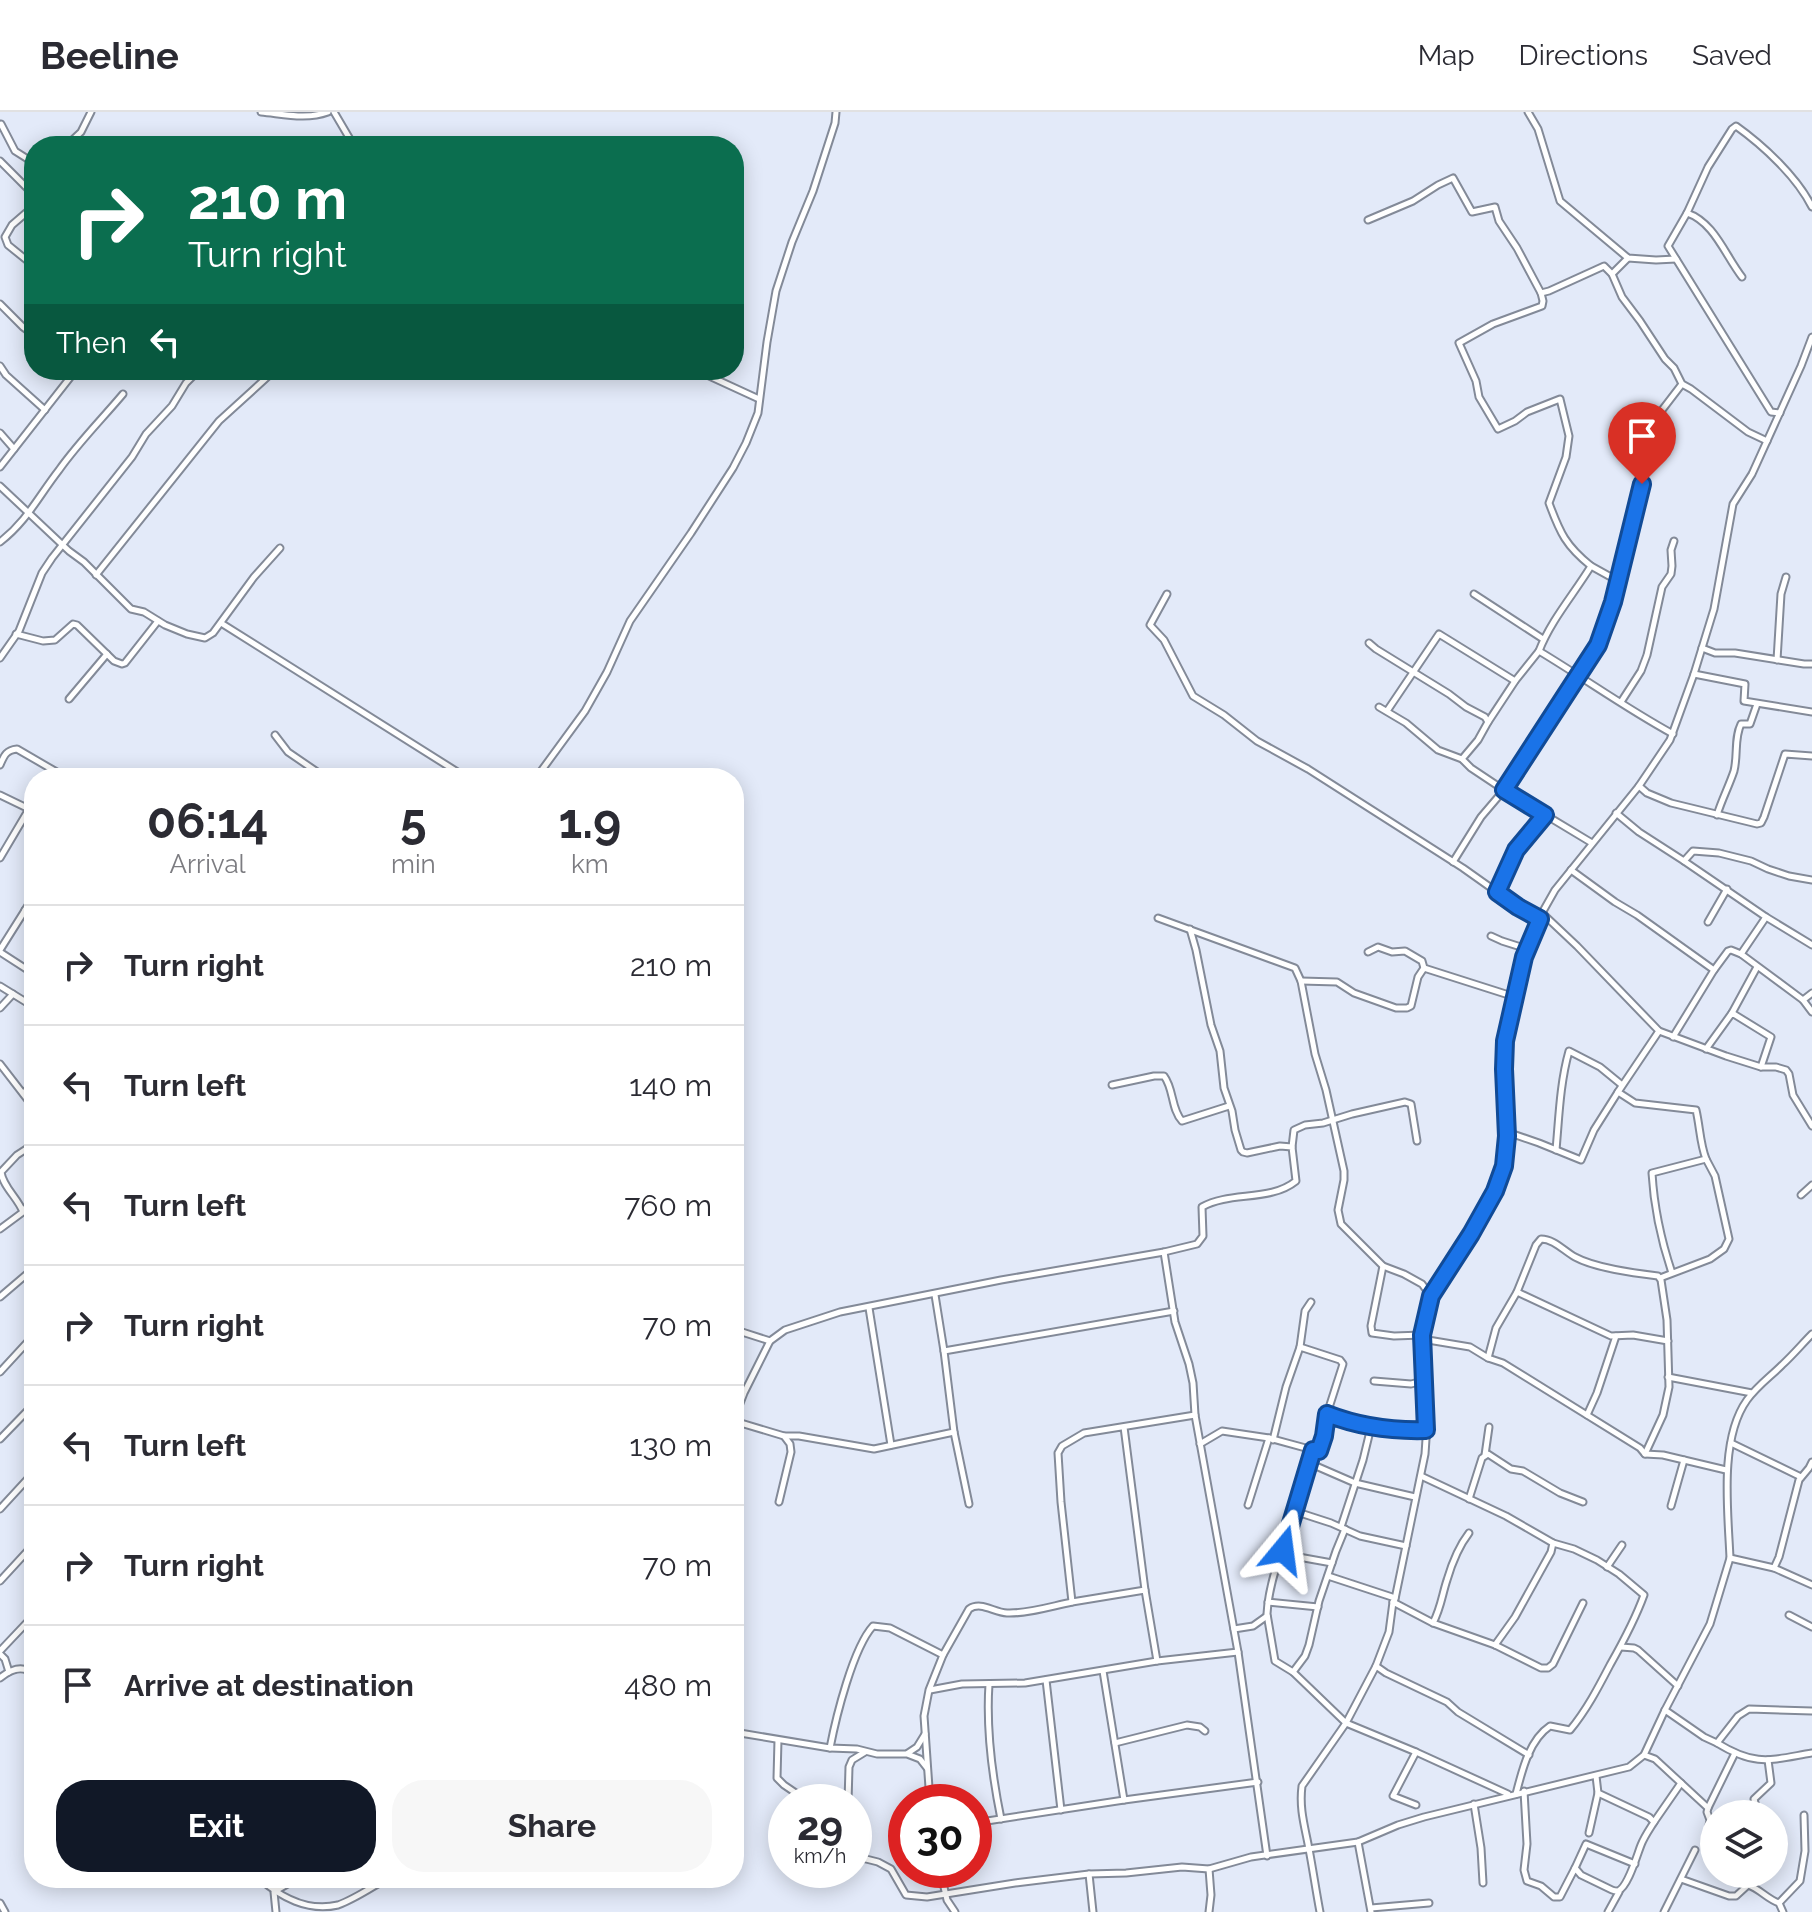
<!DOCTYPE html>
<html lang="en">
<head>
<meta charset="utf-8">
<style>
  :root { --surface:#fff; --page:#f7f7f7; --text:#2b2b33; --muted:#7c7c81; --line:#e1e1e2; --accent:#111827 }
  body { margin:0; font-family:Raleway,sans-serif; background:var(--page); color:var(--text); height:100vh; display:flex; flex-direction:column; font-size:30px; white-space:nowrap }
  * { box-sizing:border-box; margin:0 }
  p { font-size:26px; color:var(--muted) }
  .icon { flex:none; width:44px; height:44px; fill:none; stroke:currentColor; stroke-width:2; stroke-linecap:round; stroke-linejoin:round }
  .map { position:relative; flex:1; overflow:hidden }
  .side { position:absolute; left:24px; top:656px; width:720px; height:1120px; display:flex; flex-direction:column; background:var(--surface); border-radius:32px; box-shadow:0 4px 20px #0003 }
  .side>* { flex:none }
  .banner { position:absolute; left:24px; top:24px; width:720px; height:244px; border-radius:32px; box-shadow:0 4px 20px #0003; background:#0b6e4f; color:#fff; overflow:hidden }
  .buttons { position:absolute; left:1700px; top:1688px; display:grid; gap:16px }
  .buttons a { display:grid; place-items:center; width:88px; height:88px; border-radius:50%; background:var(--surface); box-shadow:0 4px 20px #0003; font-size:40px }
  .speed { position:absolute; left:768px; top:1672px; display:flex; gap:16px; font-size:40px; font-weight:700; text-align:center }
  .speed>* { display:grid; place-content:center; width:104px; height:104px; border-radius:50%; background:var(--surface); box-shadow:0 4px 20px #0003; line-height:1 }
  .speed small { font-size:20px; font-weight:400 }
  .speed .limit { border:12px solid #d22; background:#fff; color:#111 }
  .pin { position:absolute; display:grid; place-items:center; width:68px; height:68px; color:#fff; margin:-82px -34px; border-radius:50% 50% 50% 0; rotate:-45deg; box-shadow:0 0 8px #0007 }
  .pin .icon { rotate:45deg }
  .me { position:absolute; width:88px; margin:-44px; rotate:16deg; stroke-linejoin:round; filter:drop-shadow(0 0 6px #0008) }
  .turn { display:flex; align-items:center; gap:28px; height:168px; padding:0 32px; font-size:36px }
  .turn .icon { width:104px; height:104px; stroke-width:2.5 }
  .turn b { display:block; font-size:56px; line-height:68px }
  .then { display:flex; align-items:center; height:76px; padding:0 32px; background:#0003; gap:16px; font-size:30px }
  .eta { display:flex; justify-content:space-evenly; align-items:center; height:136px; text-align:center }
  .eta b { font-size:48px; font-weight:700; line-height:56px }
  .button { display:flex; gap:16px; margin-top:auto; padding:16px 32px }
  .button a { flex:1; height:92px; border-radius:32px; background:var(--accent); color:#fff; font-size:32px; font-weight:700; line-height:92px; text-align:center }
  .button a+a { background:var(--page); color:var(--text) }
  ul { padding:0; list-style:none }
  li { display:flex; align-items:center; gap:24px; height:120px; padding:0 32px; border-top:2px solid var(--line) }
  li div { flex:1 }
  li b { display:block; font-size:30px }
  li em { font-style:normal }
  header { display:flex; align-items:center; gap:48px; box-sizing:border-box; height:112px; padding:0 40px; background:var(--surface); border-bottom:2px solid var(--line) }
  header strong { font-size:38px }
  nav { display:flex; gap:44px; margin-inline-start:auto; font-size:28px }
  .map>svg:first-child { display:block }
</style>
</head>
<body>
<header>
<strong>Beeline</strong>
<nav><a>Map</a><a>Directions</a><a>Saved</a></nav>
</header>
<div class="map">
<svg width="1812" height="1800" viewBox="0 0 1812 1800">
  <rect width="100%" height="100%" fill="#e3eaf9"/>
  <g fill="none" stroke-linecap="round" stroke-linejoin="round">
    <g stroke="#838a98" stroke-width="9">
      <g id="minor">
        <path d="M261,0C283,2 306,8 328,0"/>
        <path d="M334,0L354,34"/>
        <path d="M1528,0L1538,17L1560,89L1628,146L1656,148L1676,147"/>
        <path d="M1,12L15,39L34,51"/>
        <path d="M66,34L81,20L91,0"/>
        <path d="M0,49L29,78L34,88"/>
        <path d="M34,94L12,113L5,125L8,133L34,154"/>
        <path d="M1687,101C1714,110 1725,143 1742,165"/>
        <path d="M1368,108L1413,89L1438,73L1453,66L1472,100L1495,95L1499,109L1517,136L1541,181L1549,179L1604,154L1612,162L1622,185L1640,209L1665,247L1674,256L1682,272L1691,277L1748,320L1767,329"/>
        <path d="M1612,162L1628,146"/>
        <path d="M1541,181L1543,189L1542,194L1493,212L1459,231L1476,269L1479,285L1498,317L1515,309L1527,300L1560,287L1569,324L1566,345L1549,391C1560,421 1566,434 1591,454"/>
        <path d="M0,192L23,215L34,223"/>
        <path d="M0,254L6,263L45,298"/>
        <path d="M498,258H502"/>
        <path d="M696,258L759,287"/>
        <path d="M1780,301L1771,300L1668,134L1687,101L1708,55L1732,17L1736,14C1764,34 1797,65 1812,95"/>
        <path d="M0,321L14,337"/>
        <path d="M0,355L76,258"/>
        <path d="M0,374L69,439L84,450L131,497L144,500L165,513L187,522L205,526L213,521L254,465L280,436"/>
        <path d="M0,430C27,409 38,385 59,358C78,331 102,307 123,282"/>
        <path d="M96,463L219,309L275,258"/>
        <path d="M1167,482L1150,513L1164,528L1193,584L1224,603L1257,629L1308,657L1463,756L1518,795L1540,807"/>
        <path d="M1474,482L1543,527"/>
        <path d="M221,511L467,666"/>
        <path d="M16,522L43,529L55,528L73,512L77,513L114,549L122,552L125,551L158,509"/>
        <path d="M1369,531L1376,537L1449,582L1466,595L1485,605L1488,610L1478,628L1462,647L1471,656L1504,678L1481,705L1453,750"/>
        <path d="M1702,536L1715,541H1735L1804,552H1812"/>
        <path d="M1539,539C1551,508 1574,482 1591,454L1618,469"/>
        <path d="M0,546L19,519L42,461L52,446L132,345L146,322L172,294L186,271L199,258"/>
        <path d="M1777,548L1781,482L1786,465"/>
        <path d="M1694,562L1745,572L1744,589L1812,600"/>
        <path d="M69,587L107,542"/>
        <path d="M1621,590L1641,559L1647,543L1662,475L1671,462L1672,454L1671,438L1674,429"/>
        <path d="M1379,595L1406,611L1438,638L1462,647"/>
        <path d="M1387,599L1439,522L1515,569"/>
        <path d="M1488,610L1515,569L1539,539C1584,566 1627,597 1673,622"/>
        <path d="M275,623L288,640L326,666"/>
        <path d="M0,653C4,644 6,638 17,637L67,666"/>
        <path d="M536,666L585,599L607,560L630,509L691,421L733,356L746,331L758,301L767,230L776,179L792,130L813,79L835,11L836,0"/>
        <path d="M1639,674L1647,681L1671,691L1757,712L1761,711L1764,705L1785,642L1812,644"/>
        <path d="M0,683L29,697L0,746"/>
        <path d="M1616,701L1639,720L1684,749L1693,739L1719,741L1751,749L1768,757L1789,764L1812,768"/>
        <path d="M1717,703C1722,687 1729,674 1734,659C1738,643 1734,626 1741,612H1750L1757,592"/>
        <path d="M1592,731L1504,678L1598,533L1613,490L1625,448L1659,302L1682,272"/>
        <path d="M1684,749L1766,805"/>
        <path d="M1571,758L1615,790L1637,803L1714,858L1673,925"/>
        <path d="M1497,780L1516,738L1545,703"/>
        <path d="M25,798L34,804"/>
        <path d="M1542,801L1577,834L1659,919L1726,944L1761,955H1776L1786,958L1789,962L1793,983L1812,1014"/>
        <path d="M1158,806L1295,856L1301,869L1315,942L1326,978L1344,1059V1068L1338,1098L1341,1112L1383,1154L1404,1162L1422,1172L1431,1184"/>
        <path d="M1708,810L1727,777"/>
        <path d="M1491,824L1502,829L1527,837"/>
        <path d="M0,838L34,784"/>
        <path d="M0,840L34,862"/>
        <path d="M1368,840L1378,835L1392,840L1405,839L1422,849L1424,856L1515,885"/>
        <path d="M1741,842L1766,805L1812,833"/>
        <path d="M1714,858L1728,839L1731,838L1741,842L1803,888L1812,900"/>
        <path d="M1301,869L1337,870L1354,881L1396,896H1407L1411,894L1418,865L1424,856"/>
        <path d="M0,874L34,895"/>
        <path d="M1803,888L1812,881"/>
        <path d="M0,896L13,882"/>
        <path d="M1732,901L1757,855"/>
        <path d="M1659,919L1618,980L1635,991L1696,998C1700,1015 1700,1032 1706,1047"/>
        <path d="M1706,937L1732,901L1771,925L1761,955"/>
        <path d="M0,952L34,996"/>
        <path d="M1112,973L1154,964H1164C1174,977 1171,997 1182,1009L1229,994"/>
        <path d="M23,981L34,973"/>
        <path d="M1507,1020L1539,1031L1581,1048L1594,1018L1618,980"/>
        <path d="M1292,1035L1294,1018L1305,1013L1323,1011L1352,1002L1405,990L1411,992L1417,1029"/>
        <path d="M1556,1038C1559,1005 1560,971 1569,939L1600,955L1622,973"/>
        <path d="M1801,1083L1812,1073"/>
        <path d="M23,1097L34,1107"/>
        <path d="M0,1117L23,1100C18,1086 3,1075 1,1060L17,1043L34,1032"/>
        <path d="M1164,1140L1175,1210L1189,1252L1193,1271L1195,1303L1238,1540L1267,1744"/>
        <path d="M1383,1154L1371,1214L1372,1221L1394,1224L1422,1223"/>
        <path d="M1660,1166L1710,1147L1724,1137L1729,1127L1715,1064L1706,1047L1652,1061C1654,1096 1661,1128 1672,1161"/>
        <path d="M1517,1180L1611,1224L1633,1223L1668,1229"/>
        <path d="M935,1183L944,1239L954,1320L969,1392"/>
        <path d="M0,1185L34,1156"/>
        <path d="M869,1196L891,1333"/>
        <path d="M734,1219L742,1220L770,1229"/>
        <path d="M1422,1227L1470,1235L1488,1246L1503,1251L1640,1336L1645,1342L1663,1343L1726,1358"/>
        <path d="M1300,1235L1340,1248L1343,1252L1327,1302L1324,1324L1319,1339L1313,1338"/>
        <path d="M944,1239L1174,1199"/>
        <path d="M1488,1246L1496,1216L1517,1180L1536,1133L1541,1127C1554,1127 1564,1139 1575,1145C1595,1156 1634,1161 1658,1164L1661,1168L1667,1208L1669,1275L1663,1303L1645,1342"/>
        <path d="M0,1260L34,1223"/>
        <path d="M1668,1265L1752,1281"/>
        <path d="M1374,1269L1411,1272L1423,1269"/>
        <path d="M1327,1302C1360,1315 1391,1319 1426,1318"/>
        <path d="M1587,1303L1597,1281L1616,1224"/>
        <path d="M734,1307L744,1281L770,1229L785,1218L840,1200L1001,1168L1164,1140L1197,1132L1203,1124L1202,1095C1230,1079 1270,1090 1296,1069L1292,1035L1280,1034L1247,1041L1243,1040L1241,1038L1235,1018L1232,999L1224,976L1220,939L1211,913L1196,838L1190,817"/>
        <path d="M734,1309L784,1324L790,1332L791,1340L779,1390"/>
        <path d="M1124,1315L1145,1478L1072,1490L1061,1390L1058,1341L1062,1334L1084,1321L1195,1303"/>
        <path d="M784,1324H799L874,1337L954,1320"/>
        <path d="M0,1327L34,1292"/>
        <path d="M1273,1328L1286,1275L1300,1235L1305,1199L1311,1190"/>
        <path d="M1731,1331L1801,1365"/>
        <path d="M1200,1332L1222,1319L1269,1326L1313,1338C1309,1350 1307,1362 1304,1375C1292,1413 1269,1462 1267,1502L1275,1549L1293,1560L1346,1611L1416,1640L1508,1682"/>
        <path d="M1485,1343L1489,1315"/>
        <path d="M1309,1351L1355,1371L1415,1385"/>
        <path d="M1421,1364L1506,1404L1553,1431L1574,1437L1597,1448L1619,1462L1644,1483C1635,1508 1623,1530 1610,1553C1598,1576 1586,1599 1570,1618L1550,1614C1529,1628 1522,1659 1516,1682"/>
        <path d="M1469,1387L1482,1346L1488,1342L1511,1357L1523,1359L1560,1381L1583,1390"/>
        <path d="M1248,1393L1269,1326"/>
        <path d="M1671,1394L1684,1348"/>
        <path d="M0,1397L34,1360"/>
        <path d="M1294,1399L1331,1411L1360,1424L1406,1434"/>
        <path d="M1341,1415L1363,1348L1371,1315"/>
        <path d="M1282,1442L1332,1451"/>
        <path d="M1730,1446L1774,1456L1812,1473"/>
        <path d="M1607,1455L1622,1433"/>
        <path d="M1774,1456L1779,1445L1799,1368L1809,1356L1812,1350"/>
        <path d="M1328,1464L1395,1486"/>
        <path d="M0,1469L34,1432"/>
        <path d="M1145,1478L1157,1549"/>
        <path d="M1268,1490L1318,1495"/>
        <path d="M1393,1490L1433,1511L1495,1533L1541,1556H1548L1553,1552L1583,1491"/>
        <path d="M1789,1503L1812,1515"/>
        <path d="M1433,1511C1441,1496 1442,1483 1447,1468C1452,1451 1459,1434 1469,1421"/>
        <path d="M1234,1517L1253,1514L1267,1504"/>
        <path d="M1495,1533L1515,1505L1551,1440L1553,1431"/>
        <path d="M1621,1535L1634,1536L1638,1538L1678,1574"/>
        <path d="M0,1539L34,1503"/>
        <path d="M0,1542L5,1547L9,1560"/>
        <path d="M943,1543L969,1497C981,1489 993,1500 1007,1501C1027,1502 1052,1494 1072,1490"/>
        <path d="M1376,1554L1386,1561L1447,1590L1458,1600L1529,1643"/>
        <path d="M1103,1559L1124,1688"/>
        <path d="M1293,1560L1305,1544L1309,1533L1319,1489L1336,1439L1345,1417"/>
        <path d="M0,1566C11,1557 23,1552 34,1563"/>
        <path d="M1046,1568L1061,1698"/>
        <path d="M989,1572C986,1617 992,1663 1001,1707"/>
        <path d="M930,1578L962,1572L1025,1571L1157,1549L1238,1540"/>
        <path d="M1665,1598L1704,1625L1717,1631L1738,1604L1749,1597L1812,1599"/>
        <path d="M734,1620L830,1636L857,1637L877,1642H907L920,1647L927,1656"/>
        <path d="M778,1628L777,1666L784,1673L809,1690"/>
        <path d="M1115,1631L1187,1613L1200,1615L1205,1619"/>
        <path d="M1717,1631C1756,1655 1770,1648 1812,1641"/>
        <path d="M830,1636C836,1605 853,1536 873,1514L890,1516L943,1543L929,1578L924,1604L930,1690"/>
        <path d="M908,1641L917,1635L925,1622"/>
        <path d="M1644,1643L1655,1647L1708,1696L1707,1700L1710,1708L1708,1719"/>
        <path d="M1524,1679L1527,1732L1524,1758L1527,1769L1541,1774L1554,1785H1560L1575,1756L1581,1763L1612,1778C1614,1779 1616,1779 1618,1779C1628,1775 1637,1743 1641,1733C1644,1725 1649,1718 1654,1710L1649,1705L1598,1681L1596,1664"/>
        <path d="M848,1690L849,1655L852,1648L865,1640"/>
        <path d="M1474,1692L1481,1736L1483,1771"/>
        <path d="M1416,1693L1393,1684L1416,1640"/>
        <path d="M1708,1696L1735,1641"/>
        <path d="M1758,1702L1754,1687L1771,1671L1768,1648"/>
        <path d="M1654,1710L1681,1671"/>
        <path d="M974,1711L1124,1688L1258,1670"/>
        <path d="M1589,1721L1598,1681"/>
        <path d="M854,1724L860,1731L863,1744L866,1747L878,1750L891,1757L906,1783L927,1785L1015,1771L1089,1762L1126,1761L1182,1755L1209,1757L1251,1745L1358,1730L1398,1713L1424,1705L1629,1655L1644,1643L1665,1598L1710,1512L1730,1446C1728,1399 1719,1327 1747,1288C1757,1274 1770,1265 1782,1253C1793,1243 1802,1232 1812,1222"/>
        <path d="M1358,1730L1371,1800"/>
        <path d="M1575,1756L1586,1732L1635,1752"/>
        <path d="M1209,1757L1211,1783L1209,1800"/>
        <path d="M940,1758L947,1788L955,1800"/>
        <path d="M1089,1762L1093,1800"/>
        <path d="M1750,1762L1748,1773C1760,1777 1767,1787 1779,1791L1783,1800"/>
        <path d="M259,1766C280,1785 308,1800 338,1793C355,1787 372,1775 388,1766"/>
        <path d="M1681,1767L1729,1784H1736L1748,1773"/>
        <path d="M275,1779L298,1766"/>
        <path d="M274,1780L276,1800"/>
        <path d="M0,1791L5,1800"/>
        <path d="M1779,1791L1800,1769L1805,1739L1804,1703"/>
        <path d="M1371,1796L1429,1791"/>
        <path d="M1320,1800C1316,1779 1313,1758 1309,1737C1305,1715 1299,1697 1302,1674L1346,1611L1376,1554L1389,1520L1393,1490L1395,1487L1425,1342L1427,1312L1422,1256V1223L1431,1184L1471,1122L1495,1079L1504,1054L1507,1024L1504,957L1505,929L1527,837L1542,801L1555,778L1639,674L1670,628L1694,562L1714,497L1733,392L1752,362L1801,254L1812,225"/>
        <path d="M1608,1800L1619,1780"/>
        <path d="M1664,1800L1695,1738"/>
      </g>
    </g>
    <use href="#minor" stroke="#fff" stroke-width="5"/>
  </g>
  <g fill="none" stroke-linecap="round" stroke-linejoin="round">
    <g stroke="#114b97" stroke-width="20">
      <path id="route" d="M1283,1438L1313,1338L1319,1339L1324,1324L1327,1302C1360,1315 1391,1319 1426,1318L1422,1223L1431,1184L1471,1122L1495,1079L1504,1054L1507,1024L1504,957L1505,929L1524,845L1540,807L1518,795L1497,780L1516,738L1545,703L1504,678L1598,533L1613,490L1642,372"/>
    </g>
    <use href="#route" stroke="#1a73e8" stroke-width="14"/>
  </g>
</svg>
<div class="buttons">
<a><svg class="icon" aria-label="layers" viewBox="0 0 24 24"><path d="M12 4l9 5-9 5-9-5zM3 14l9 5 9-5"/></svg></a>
</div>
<div class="speed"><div>29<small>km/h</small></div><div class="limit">30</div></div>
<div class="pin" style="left:1642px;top:372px;background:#d93025"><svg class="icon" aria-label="arrive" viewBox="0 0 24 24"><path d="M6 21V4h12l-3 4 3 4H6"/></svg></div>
<svg class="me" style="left:1283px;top:1438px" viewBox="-20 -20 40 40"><path d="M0-17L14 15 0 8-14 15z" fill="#1a73e8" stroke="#fff" stroke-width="4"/></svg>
<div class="banner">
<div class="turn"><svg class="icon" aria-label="right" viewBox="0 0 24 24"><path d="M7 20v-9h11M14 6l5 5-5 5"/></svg><div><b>210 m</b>Turn right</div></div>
<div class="then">Then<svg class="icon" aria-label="left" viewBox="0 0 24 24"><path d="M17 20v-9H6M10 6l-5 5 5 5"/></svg></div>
</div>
<section class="side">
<div class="eta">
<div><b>06:14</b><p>Arrival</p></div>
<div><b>5</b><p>min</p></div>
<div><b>1.9</b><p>km</p></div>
</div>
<ul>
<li><svg class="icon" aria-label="right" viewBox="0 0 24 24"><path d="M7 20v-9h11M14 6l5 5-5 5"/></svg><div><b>Turn right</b></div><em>210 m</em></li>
<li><svg class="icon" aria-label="left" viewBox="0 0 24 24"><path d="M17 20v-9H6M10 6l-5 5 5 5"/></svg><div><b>Turn left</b></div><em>140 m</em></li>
<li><svg class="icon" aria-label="left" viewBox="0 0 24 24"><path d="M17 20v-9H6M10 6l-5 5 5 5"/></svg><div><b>Turn left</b></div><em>760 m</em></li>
<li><svg class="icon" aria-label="right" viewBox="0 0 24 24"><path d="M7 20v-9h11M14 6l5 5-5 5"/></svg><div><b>Turn right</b></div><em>70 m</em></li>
<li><svg class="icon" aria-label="left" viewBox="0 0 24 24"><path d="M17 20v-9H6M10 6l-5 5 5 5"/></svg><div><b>Turn left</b></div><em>130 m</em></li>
<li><svg class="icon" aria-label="right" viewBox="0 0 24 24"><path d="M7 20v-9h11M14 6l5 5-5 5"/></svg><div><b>Turn right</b></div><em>70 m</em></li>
<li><svg class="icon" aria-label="arrive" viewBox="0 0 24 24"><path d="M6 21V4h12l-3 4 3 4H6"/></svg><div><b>Arrive at destination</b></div><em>480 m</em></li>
</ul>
<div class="button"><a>Exit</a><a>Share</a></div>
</section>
</div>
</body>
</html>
